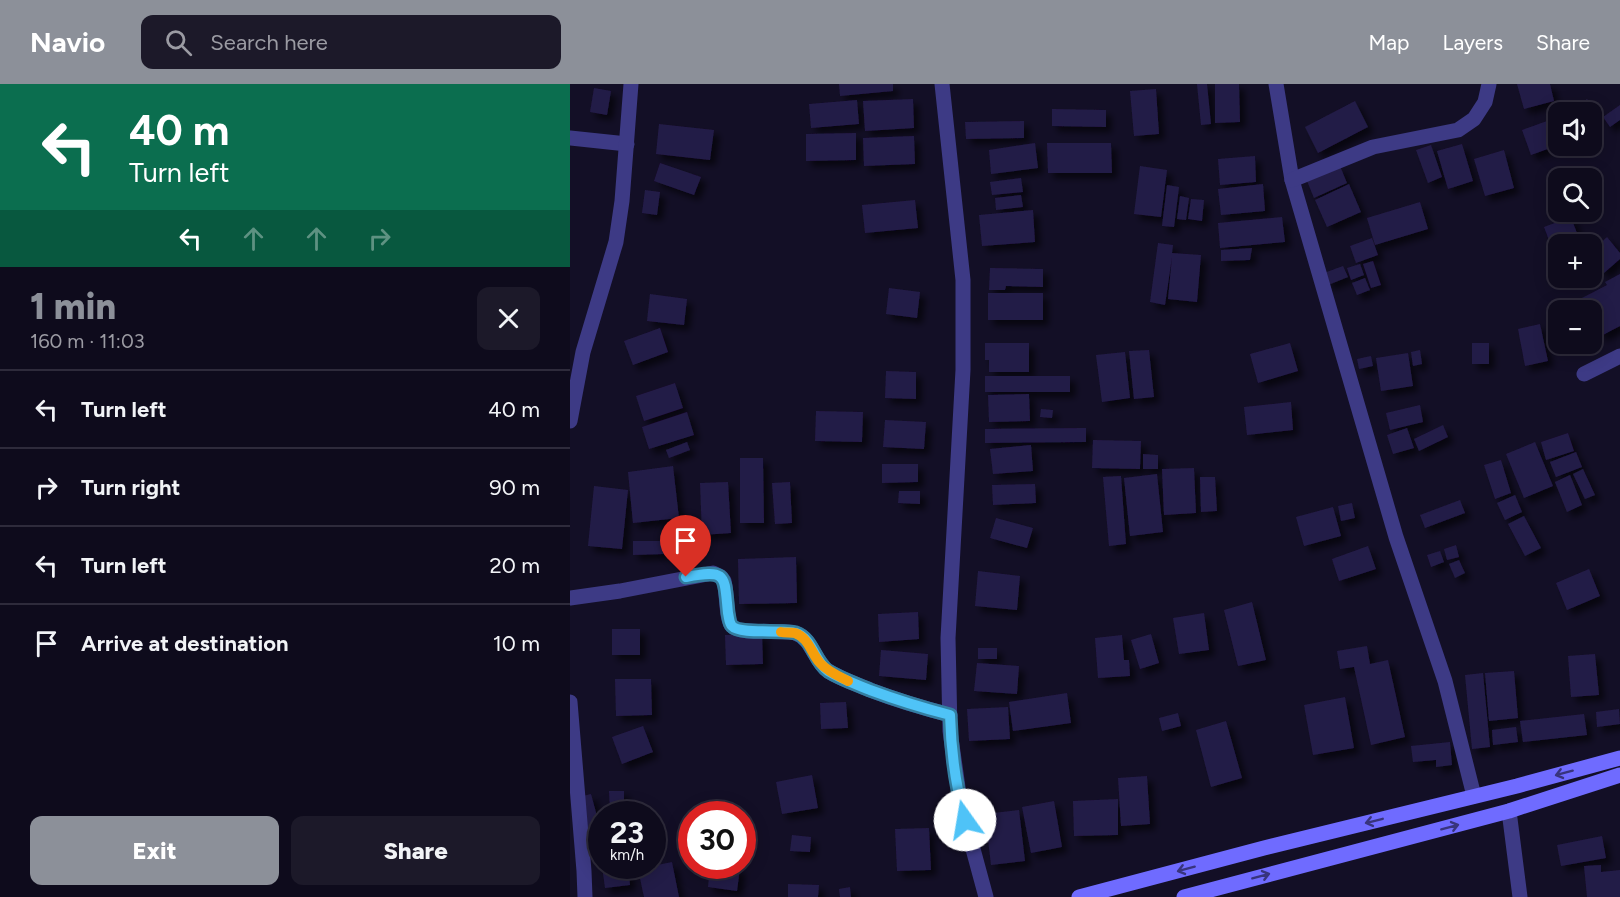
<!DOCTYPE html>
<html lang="en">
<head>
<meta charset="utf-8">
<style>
  :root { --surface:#0e0b1c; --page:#1c1929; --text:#f1f3f6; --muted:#9b9ba3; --line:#2e2b3b; --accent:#8c9099 }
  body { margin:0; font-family:Figtree,sans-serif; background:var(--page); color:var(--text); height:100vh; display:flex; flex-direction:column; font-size:22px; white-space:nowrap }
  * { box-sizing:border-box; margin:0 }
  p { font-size:20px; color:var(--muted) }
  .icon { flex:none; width:33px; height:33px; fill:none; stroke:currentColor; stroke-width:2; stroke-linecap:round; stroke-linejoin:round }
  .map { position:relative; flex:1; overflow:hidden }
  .drawer { display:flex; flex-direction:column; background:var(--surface); width:570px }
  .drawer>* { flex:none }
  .guide { background:#0b6e4f; color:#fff; overflow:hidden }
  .fabs { position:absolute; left:978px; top:18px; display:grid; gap:12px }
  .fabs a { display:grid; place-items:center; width:54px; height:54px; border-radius:12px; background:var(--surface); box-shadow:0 3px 15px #0003,0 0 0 2px var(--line); font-size:30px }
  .speed { position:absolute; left:18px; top:717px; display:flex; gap:12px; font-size:30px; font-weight:700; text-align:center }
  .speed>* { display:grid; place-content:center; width:78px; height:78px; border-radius:50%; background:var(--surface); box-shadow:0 3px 15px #0003,0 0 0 2px var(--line); line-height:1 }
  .speed small { font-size:15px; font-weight:400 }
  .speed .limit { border:9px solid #d22; background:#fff; color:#111 }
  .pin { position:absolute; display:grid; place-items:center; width:51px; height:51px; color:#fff; margin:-62px -26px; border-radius:50% 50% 50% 0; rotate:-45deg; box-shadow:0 0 6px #0007 }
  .pin .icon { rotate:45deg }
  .me { position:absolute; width:66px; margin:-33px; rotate:347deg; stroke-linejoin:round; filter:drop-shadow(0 0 4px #0008) }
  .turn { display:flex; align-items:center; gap:21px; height:126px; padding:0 30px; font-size:27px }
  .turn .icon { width:78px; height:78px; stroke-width:2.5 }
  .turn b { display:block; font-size:42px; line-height:51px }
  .lanes { display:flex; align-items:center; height:57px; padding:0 30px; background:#0003; justify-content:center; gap:30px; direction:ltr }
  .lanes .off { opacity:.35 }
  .round { display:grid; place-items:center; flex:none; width:63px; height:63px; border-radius:12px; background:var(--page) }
  .overview { display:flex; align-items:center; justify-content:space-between; height:102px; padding:0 30px }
  h1 { font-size:36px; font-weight:800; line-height:45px; color:var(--accent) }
  .button { display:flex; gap:12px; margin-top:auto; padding:12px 30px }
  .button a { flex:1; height:69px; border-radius:12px; background:var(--accent); color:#fff; font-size:24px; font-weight:800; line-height:69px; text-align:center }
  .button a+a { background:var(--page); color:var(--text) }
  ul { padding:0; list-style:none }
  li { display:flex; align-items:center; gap:18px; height:78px; padding:0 30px; border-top:2px solid var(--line) }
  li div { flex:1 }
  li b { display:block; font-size:22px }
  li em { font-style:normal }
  header { display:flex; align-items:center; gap:36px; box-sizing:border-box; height:84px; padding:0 30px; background:var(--accent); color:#fff }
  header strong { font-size:28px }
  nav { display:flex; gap:33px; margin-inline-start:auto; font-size:21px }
  .search { width:420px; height:54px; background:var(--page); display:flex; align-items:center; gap:15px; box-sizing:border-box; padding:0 21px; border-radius:12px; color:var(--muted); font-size:22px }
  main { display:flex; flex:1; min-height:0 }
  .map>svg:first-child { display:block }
</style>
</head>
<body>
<header>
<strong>Navio</strong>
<div class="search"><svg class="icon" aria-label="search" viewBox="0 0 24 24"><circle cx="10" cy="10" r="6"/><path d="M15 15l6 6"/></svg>Search here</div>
<nav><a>Map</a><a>Layers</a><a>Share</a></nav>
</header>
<main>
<section class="drawer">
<div class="guide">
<div class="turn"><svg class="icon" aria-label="left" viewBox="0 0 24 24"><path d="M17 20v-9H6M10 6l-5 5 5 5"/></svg><div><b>40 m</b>Turn left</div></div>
<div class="lanes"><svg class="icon" aria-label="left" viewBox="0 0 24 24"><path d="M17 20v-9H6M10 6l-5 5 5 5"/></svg><svg class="icon off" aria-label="ahead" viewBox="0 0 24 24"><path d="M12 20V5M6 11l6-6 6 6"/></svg><svg class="icon off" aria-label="ahead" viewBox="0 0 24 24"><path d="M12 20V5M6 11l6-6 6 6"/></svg><svg class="icon off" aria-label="right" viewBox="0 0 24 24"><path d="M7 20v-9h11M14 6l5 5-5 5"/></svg></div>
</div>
<div class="overview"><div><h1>1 min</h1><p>160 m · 11:03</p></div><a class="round"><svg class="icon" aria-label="close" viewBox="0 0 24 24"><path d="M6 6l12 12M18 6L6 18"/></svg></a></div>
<ul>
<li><svg class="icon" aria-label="left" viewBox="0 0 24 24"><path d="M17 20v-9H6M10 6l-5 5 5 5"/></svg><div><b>Turn left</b></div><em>40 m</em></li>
<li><svg class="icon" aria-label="right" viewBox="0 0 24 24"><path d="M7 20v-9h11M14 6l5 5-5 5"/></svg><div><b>Turn right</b></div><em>90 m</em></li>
<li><svg class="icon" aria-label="left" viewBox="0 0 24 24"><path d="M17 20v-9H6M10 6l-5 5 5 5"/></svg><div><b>Turn left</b></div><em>20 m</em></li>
<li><svg class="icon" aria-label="arrive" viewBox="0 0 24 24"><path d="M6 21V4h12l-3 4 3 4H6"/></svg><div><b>Arrive at destination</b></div><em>10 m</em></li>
</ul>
<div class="button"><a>Exit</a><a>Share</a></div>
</section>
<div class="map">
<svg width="1050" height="813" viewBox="0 0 1050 813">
  <defs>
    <filter id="shadow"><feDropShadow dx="5.5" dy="5.5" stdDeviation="3" flood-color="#0009"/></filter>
  </defs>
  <rect width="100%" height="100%" fill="#130f26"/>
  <g fill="#241b47" filter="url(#shadow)">
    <path d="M269,0H323V7L270,12Z"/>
    <path d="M627,0H637L641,40L631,41Z"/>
    <path d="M645,0H669L670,38L645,39Z"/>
    <path d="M947,0H980L984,17L954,25Z"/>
    <path d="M24,4L41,7L37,31L20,28Z"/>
    <path d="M586,5L589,50L564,52L560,7Z"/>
    <path d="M343,15L344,44L295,47L293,17Z"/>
    <path d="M1017,15L1029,30L1022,36V28H1010L1006,24Z"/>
    <path d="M287,16L289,40L241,44L239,20Z"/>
    <path d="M785,17L798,43L748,69L735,43Z"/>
    <path d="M1050,21V36L1040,43L1033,33Z"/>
    <path d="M482,25L536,26V43L482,42Z"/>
    <path d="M454,37V54L396,55L395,38Z"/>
    <path d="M977,37L986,62L961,71L952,46Z"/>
    <path d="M89,40L144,46L140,76L86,70Z"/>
    <path d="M286,49V76L236,77V50Z"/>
    <path d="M344,52L345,80L294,82L293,54Z"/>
    <path d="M465,59L468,84L421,90L419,66Z"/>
    <path d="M477,59H541L542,89H478Z"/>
    <path d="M892,60L903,97L878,105L867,67Z"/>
    <path d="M861,61L872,93L858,99L846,66Z"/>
    <path d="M934,66L944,104L915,112L904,75Z"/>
    <path d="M685,72L686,98L650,101L648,75Z"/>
    <path d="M90,79L131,93L124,111L84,97Z"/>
    <path d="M570,82L597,86L591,133L564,130Z"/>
    <path d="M770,82L777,99L744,114L737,97Z"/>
    <path d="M451,94L453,108L422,111L420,98Z"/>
    <path d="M693,100L695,127L651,131L648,105Z"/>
    <path d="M779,100L791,128L757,143L745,116Z"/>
    <path d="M597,101L609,103L604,143L592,142Z"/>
    <path d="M75,106L90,108L87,131L72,129Z"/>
    <path d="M451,111L453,123L426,126L425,114Z"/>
    <path d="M610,112L619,114L616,136L607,135Z"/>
    <path d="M621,115L634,116L632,137L618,135Z"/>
    <path d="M345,116L348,144L295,149L292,121Z"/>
    <path d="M850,118L858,145L805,161L797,134Z"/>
    <path d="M463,126L465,158L412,162L409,131Z"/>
    <path d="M712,133L715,158L650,164L648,139Z"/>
    <path d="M1001,133L1011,160H988V180L974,143Z"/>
    <path d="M1037,153L1050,169V175L1034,189L1022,174V167Z"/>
    <path d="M802,154L808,171L786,179L780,162Z"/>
    <path d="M588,159L603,161L602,169L631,171L627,218L598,215L602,173L595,221L580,218Z"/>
    <path d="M682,164L680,176L651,177V166Z"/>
    <path d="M803,177L811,201L801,204L793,180Z"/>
    <path d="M790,180L794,191L781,196L777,184Z"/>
    <path d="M773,182L778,193L758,201L754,189Z"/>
    <path d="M420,184L473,185V203L436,202L435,206H419Z"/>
    <path d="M1050,190V242L1031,252L1022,233V226H1018L1012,214L1037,201L1035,198Z"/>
    <path d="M795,194L800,206L787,211L782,199Z"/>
    <path d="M319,204L350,208L347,234L316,230Z"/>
    <rect x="418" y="209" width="55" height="27"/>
    <path d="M80,210L117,215L114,241L77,237Z"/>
    <path d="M970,240L978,277L955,282L948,245Z"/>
    <path d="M90,244L98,268L63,281L54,257Z"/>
    <path d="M415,259H459V288H419V276H415Z"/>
    <path d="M720,259L728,287L688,299L680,270Z"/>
    <rect x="902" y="259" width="17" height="21"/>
    <path d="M579,266L584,313L564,315L559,267Z"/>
    <path d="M850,266L852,280L843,282L841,268Z"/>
    <path d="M555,268L560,314L532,318L526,271Z"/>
    <path d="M838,269L843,302L811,307L806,274Z"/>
    <path d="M801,272L803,282L789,285L787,275Z"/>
    <path d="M316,287L346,288V315L315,314Z"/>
    <rect x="415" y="292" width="85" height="16"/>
    <path d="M105,299L113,324L74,337L66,312Z"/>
    <path d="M459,310L460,337L419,338L418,311Z"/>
    <path d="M721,318L723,346L677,351L674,323Z"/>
    <path d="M850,321L853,338L820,346L816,329Z"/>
    <path d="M471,325L483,326L482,334L470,333Z"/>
    <path d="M246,327L293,328L292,358L245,357Z"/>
    <path d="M117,328L124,351L79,365L72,343Z"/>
    <path d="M315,336L356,338L354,365L313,363Z"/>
    <path d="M873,341L878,353L849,367L844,355Z"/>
    <path d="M516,344V358L415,359V345Z"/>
    <path d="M837,344L844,364L823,370L817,351Z"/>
    <path d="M998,349L1004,367L976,376L971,358Z"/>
    <path d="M523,356L571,357L570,385L522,384Z"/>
    <path d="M117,358L120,366L99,374L96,366Z"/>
    <path d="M965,358L983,402L954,414L936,370Z"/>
    <path d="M461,361L463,387L423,390L420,365Z"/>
    <path d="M1006,368L1012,383L986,393L980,378Z"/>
    <path d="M573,370L588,371V385H573Z"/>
    <path d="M170,374H193L194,439H170Z"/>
    <path d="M931,376L941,409L925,415L914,381Z"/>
    <path d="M312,380H348V398L312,399Z"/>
    <path d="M103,382L109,434L63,439L58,388Z"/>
    <path d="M624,384L626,429L594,431L592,385Z"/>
    <path d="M1013,385L1025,411L1015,415L1003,390Z"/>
    <path d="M587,390L593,448L560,452L554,394Z"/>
    <path d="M1000,391L1012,421L997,428L985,398Z"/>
    <path d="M551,392L556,460L539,462L533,393Z"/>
    <path d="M630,393H645L647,427L631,428Z"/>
    <path d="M158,398L161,449L132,451L130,399Z"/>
    <path d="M220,398L222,439L205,440L202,399Z"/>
    <path d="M465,400L466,419L423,421L422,401Z"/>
    <path d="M24,402L58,406L52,465L18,462Z"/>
    <path d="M329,407H350V420L328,419Z"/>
    <path d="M945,411L952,428L935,436L927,419Z"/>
    <path d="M890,416L895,429L855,444L850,431Z"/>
    <path d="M782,419L785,434L771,437L768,422Z"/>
    <path d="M763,423L771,452L734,462L726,433Z"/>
    <path d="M954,432L971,464L955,472L938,440Z"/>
    <path d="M426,434L463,444L457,464L420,454Z"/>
    <path d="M63,457H94L95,470L63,471Z"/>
    <path d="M886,461L889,473L877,476L874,465Z"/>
    <path d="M798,462L806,485L769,497L762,475Z"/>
    <path d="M870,467L874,478L861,483L857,471Z"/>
    <path d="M226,473L227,519L169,520L168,475Z"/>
    <path d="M889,476L895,489L885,494L879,480Z"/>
    <path d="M1019,485L1030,512L997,526L986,499Z"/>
    <path d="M408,487L450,492L447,526L405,522Z"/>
    <path d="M682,518L696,576L668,582L654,526Z"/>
    <path d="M348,528L349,555L309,558L308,530Z"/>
    <path d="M634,529L639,566L609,570L603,534Z"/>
    <rect x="42" y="545" width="28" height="26"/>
    <path d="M192,550L193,580L156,581L155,551Z"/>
    <path d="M581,550L589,579L570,585L561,556Z"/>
    <path d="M552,551L554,576H559L560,592L528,594L525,554Z"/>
    <path d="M797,562L800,580L818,576L835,653L801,661L784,583L770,585L767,567Z"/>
    <rect x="408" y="564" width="19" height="11"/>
    <path d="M311,566L358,570L356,596L309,592Z"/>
    <path d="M1025,570L1029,611L1001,613L998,572Z"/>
    <path d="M407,579L449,582L447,610L404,607Z"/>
    <path d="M944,587L948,634L919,637L915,589Z"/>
    <path d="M913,589L920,663L902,665L895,591Z"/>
    <path d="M45,595H81L82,631L46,632Z"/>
    <path d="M497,609L501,639L443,647L439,618Z"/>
    <path d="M775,613L784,664L743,671L734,621Z"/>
    <path d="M276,618L278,644L251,645L250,619Z"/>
    <path d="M438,623L440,655L399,657L397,625Z"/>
    <path d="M1049,625L1050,640L1027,643L1026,628Z"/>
    <path d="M608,629L611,642L592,647L589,634Z"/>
    <path d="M1014,630L1017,651L953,658L950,637Z"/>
    <path d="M656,637L672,694L641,703L626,646Z"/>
    <path d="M73,642L83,668L52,680L42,653Z"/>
    <path d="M946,643L948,658L923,661L922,646Z"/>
    <path d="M880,658L882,681L866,683V676L843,678L841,662Z"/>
    <path d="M242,691L248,724L212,730L206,698Z"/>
    <path d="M577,692L580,740L551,742L548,694Z"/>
    <path d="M39,707H54V730H40Z"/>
    <path d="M21,710L31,747L19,750L9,713Z"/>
    <path d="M548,715V751L504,752L503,717Z"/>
    <path d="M484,717L492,763L461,769L452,723Z"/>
    <path d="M449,726L455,777L421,781L415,730Z"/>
    <path d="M384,736L387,751L374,753L370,739Z"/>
    <path d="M359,744L361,786L327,787L325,745Z"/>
    <path d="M222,751L241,753L240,768L220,767Z"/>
    <path d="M1032,752L1036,774L991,782L987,761Z"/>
    <path d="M102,778L109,813H74L68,785Z"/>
    <path d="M1031,781V788L1050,786V813H1017L1014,782Z"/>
    <path d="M32,782H58L60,801L35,804Z"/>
    <path d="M140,782L170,784L167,807L138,803Z"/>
    <path d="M218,800L249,801L248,813H218Z"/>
    <path d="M280,803L281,813H270L269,805Z"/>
  </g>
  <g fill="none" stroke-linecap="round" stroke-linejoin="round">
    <g stroke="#3d3a85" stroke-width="15">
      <path d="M372,0L393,196V286L378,554L380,647L390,717L416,813"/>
      <path d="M706,0L722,96L826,453L875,597L904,712"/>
      <path d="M0,54L57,60"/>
      <path d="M722,96L803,63L888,46L904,35L915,18L919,0"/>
      <path d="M1014,290L1050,272"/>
      <path d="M0,337L13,268L46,158L52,117L61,0"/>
      <path d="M0,514L50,507L143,489L151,493L154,497C157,507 156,536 162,542C169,551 213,545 225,549C242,554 244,577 258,587C271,595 286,600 300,606C326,616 353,624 380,631"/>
      <path d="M0,618L14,787L15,813"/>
      <path d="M939,727L950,813"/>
    </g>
    <g stroke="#6f6bff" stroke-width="15">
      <path d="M509,813L694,764L947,702L1050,674"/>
      <path d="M614,813L939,727L1050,691"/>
    </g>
  </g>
  <defs><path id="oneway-shaft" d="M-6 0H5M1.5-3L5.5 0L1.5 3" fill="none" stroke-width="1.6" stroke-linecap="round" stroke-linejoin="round" transform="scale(1.5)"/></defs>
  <g stroke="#38347d">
    <use href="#oneway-shaft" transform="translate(994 689) rotate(165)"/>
    <use href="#oneway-shaft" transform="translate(804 737) rotate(166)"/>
    <use href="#oneway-shaft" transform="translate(880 743) rotate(-15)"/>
    <use href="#oneway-shaft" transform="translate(616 785) rotate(165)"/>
    <use href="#oneway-shaft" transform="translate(691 792) rotate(-15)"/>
  </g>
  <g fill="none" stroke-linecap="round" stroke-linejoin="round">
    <g stroke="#337fa1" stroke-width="15">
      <path id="route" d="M116,493C158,485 154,491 158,529C159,533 159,539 162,542C170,551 213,545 226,549C243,555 244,577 258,587C271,595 286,600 300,606C327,616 353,624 380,631C381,666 386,703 395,736"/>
    </g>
    <use href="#route" stroke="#4fc3f7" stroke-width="10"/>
    <path stroke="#f59e0b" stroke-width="10" d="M211,548C215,549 221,548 225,549C239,554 241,569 250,579C257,587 268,592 278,597"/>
  </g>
</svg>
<div class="fabs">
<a><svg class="icon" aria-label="sound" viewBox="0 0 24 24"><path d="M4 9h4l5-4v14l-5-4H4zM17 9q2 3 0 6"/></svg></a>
<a><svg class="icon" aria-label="search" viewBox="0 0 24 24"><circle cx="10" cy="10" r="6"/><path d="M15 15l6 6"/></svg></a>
<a>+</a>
<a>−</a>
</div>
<div class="speed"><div>23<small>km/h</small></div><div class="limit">30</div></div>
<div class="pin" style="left:116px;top:493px;background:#d93025"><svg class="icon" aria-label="arrive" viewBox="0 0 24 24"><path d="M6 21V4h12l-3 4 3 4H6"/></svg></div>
<svg class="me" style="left:395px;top:736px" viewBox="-20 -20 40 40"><circle r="19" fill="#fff"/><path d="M0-13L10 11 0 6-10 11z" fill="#4fc3f7"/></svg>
</div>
</main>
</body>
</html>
